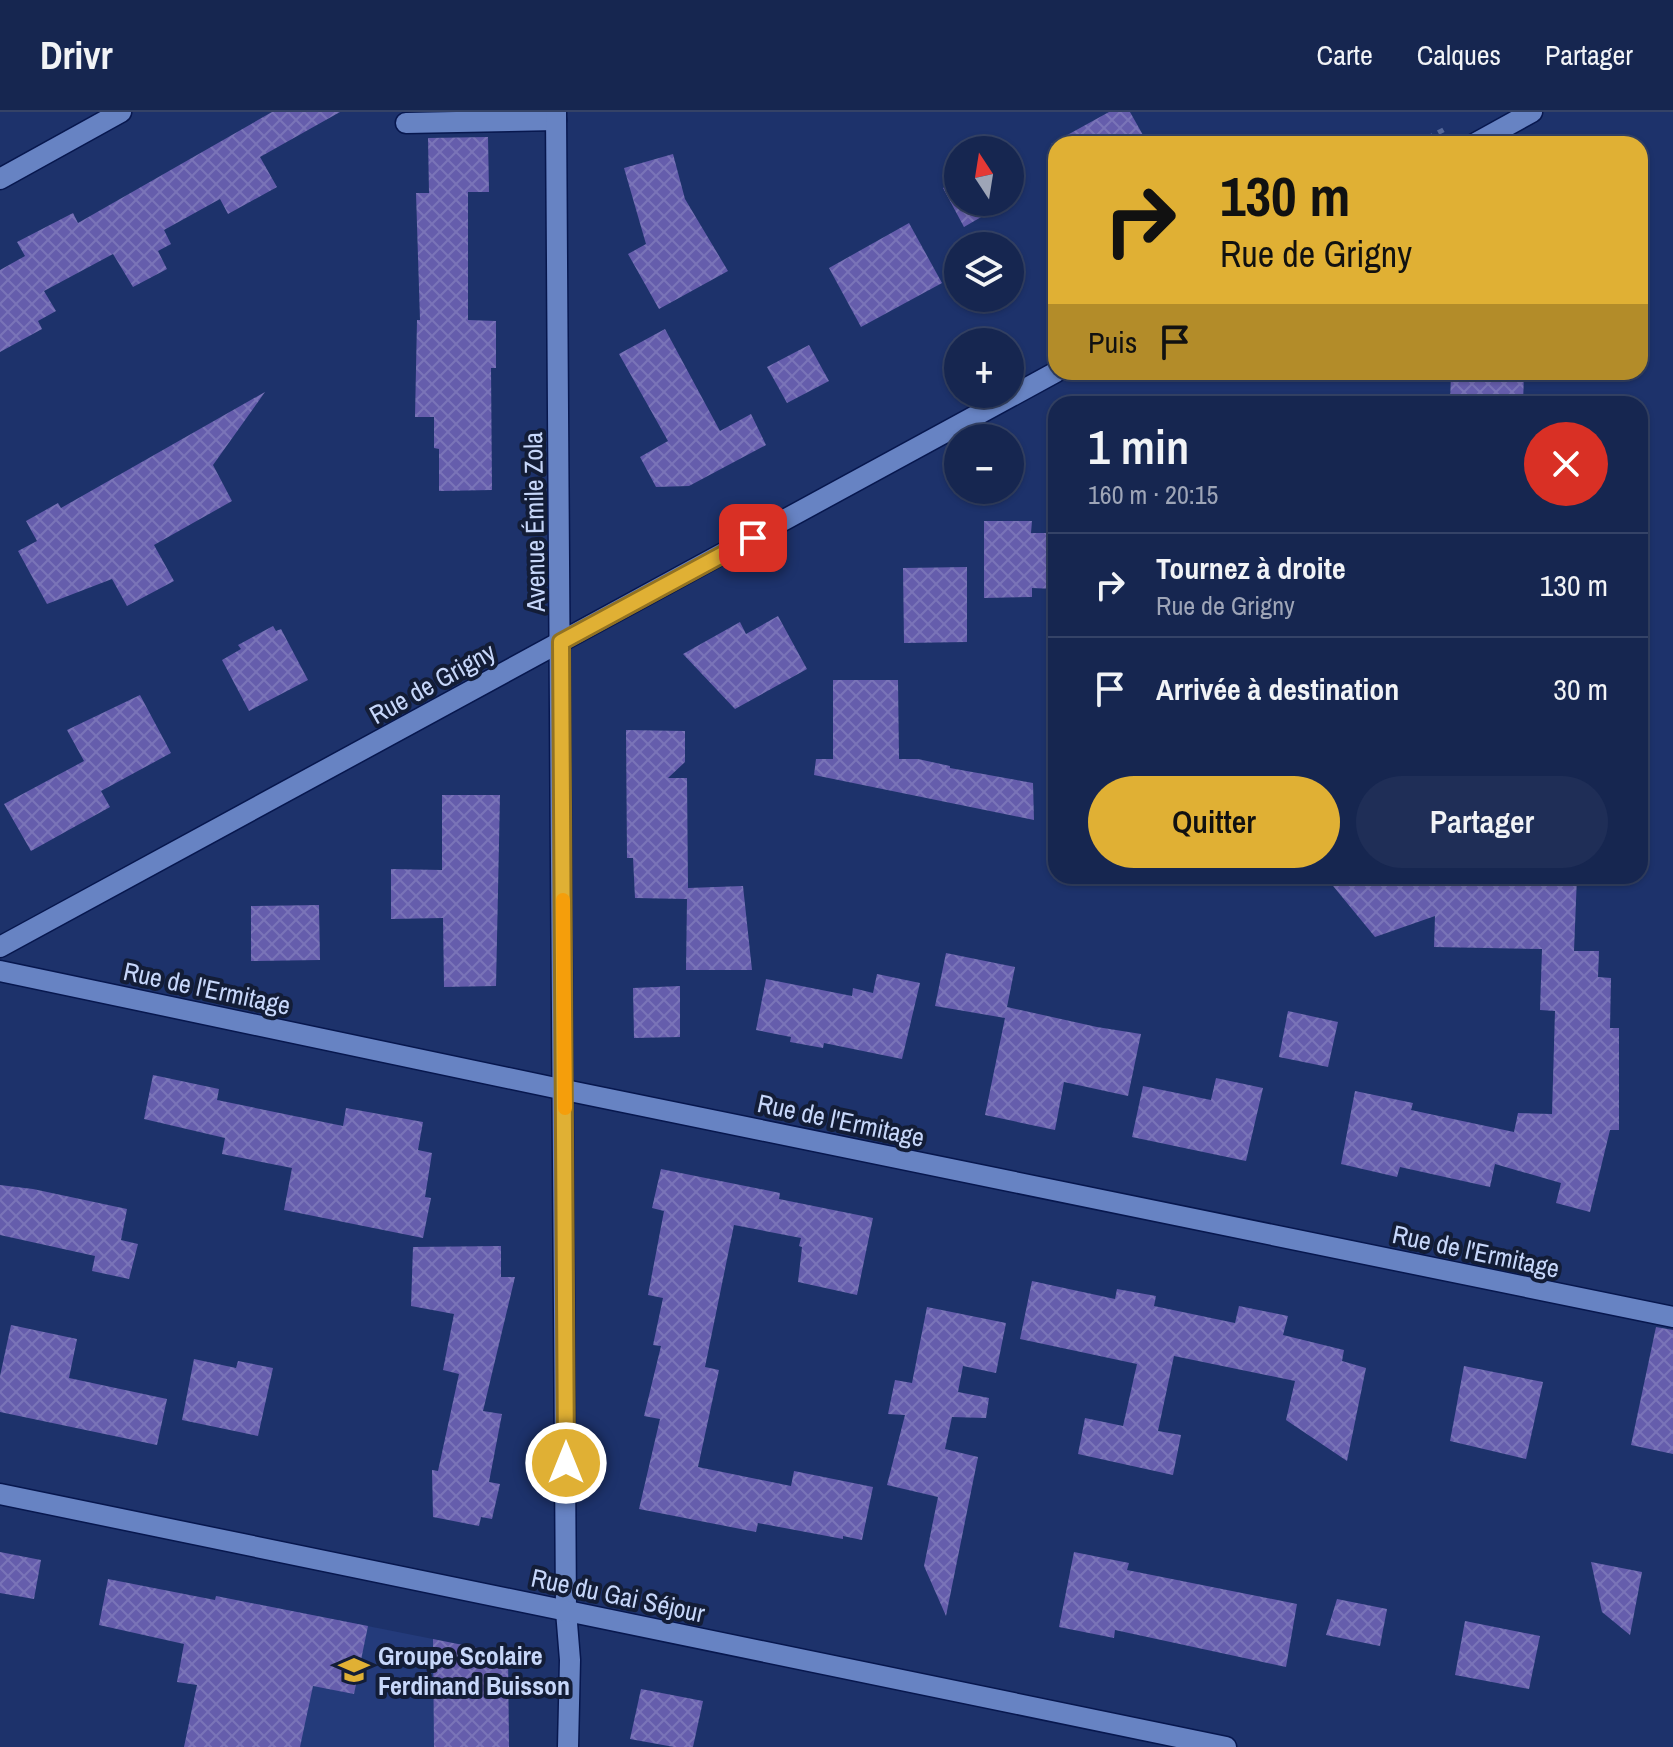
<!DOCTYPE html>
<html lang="fr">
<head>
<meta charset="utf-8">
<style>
  :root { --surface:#162650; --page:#1f2e57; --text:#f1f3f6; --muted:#9ea5b7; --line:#354367; --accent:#e0b034 }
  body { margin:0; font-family:"Archivo Narrow",sans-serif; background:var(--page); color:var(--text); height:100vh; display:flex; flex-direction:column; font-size:30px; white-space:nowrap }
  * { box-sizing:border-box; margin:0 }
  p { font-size:26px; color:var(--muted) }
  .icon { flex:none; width:44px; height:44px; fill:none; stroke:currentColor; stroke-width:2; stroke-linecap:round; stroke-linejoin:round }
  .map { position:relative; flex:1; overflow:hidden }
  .details { position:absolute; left:1048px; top:284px; width:600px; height:488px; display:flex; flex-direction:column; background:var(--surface); border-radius:24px; box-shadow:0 2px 6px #0004,0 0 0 2px var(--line) }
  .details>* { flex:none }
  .hud { position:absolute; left:1048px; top:24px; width:600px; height:244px; border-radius:24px; box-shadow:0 2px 6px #0004,0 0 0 2px var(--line); background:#e0b034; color:#111; overflow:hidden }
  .needle { width:52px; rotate:348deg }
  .fabs { position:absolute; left:944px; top:24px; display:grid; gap:16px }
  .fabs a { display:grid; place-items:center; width:80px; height:80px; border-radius:50%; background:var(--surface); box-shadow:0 2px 6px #0004,0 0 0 2px var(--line); font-size:40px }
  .pin { position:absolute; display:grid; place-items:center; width:68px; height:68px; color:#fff; margin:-34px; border-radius:16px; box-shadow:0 4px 12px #0006 }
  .me { position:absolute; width:88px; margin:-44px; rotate:0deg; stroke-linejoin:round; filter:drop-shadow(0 0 6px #0008) }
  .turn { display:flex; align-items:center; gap:28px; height:168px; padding:0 40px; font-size:36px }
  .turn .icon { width:104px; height:104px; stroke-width:2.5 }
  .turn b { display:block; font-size:56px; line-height:68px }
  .then { display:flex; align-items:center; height:76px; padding:0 40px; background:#0003; gap:16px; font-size:30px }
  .round { display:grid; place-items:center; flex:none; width:84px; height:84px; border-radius:42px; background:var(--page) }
  .overview { display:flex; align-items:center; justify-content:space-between; height:136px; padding:0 40px }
  h1 { font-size:48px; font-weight:600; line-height:60px }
  .cta { display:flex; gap:16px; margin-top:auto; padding:16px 40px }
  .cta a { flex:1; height:92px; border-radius:48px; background:var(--accent); color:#111; font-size:32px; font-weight:600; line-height:92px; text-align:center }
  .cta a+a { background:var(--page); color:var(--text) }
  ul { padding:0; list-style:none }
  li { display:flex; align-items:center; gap:24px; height:104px; padding:0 40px; border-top:2px solid var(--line) }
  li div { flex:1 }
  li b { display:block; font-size:30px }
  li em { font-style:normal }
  header { display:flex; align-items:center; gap:48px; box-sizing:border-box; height:112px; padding:0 40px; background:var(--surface); border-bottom:2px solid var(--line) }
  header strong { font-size:38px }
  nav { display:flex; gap:44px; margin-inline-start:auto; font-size:28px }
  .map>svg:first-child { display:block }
</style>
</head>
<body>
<header>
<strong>Drivr</strong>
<nav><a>Carte</a><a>Calques</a><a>Partager</a></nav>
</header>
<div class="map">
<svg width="1673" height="1635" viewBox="0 0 1673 1635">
  <defs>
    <pattern id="building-cross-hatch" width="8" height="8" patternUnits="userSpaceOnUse" patternTransform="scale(2)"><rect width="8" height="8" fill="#655dac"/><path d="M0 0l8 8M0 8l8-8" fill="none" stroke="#7a74b8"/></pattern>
  </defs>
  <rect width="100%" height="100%" fill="#1d326b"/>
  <path fill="#243b7b" d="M216,1484L433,1527L509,1635H184Z"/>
  <g fill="url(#building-cross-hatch)">
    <path d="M272,0H340L260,45L277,75L228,102L220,87L164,118L171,132L158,139L167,157L133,175L113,142L44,179L56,199L38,209L42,217L0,240V158L25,144L17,130L73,101L78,111Z"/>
    <path d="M1109,0H1130L1148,32H1051Z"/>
    <path d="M488,25L489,80H468V208L496,209V256H491L492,378L439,379V337L434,336V305H415L417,208H420L416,81H429L428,26Z"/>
    <path d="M673,42L685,87L728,159L659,197L628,142L646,132L624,56Z"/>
    <path d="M958,67V90H1007L964,115L943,76Z"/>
    <path d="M909,111L942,171L861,215L829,156Z"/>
    <path d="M665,217L720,319L751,302L766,333L689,374L656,375L640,345L668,329L619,242Z"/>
    <path d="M809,233L829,269L787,291L767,255Z"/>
    <path d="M1451,260H1524L1523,292H1450Z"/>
    <path d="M265,280L213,353L232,389L154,433L174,469L127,494L112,467L47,492L18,439L37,429L26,409L58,391L61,396Z"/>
    <path d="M984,409H1032L1031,421H1056V477L1032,476V485L984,486Z"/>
    <path d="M967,455V530L904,531L903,456Z"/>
    <path d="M778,504L807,557L735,597L683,542L740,510L746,522Z"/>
    <path d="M273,514L276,519L281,517L308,568L249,599L222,548L241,537L238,533Z"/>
    <path d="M833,568H898L899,647H918L950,654V656L1033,671L1034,708L814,663L816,647H833Z"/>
    <path d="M140,583L171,641L101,679L110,695L31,739L4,692L84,649L67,618Z"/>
    <path d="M626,618L685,619V650L668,666H687L688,776L743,774L752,858H686L687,787L635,786L633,746H627Z"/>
    <path d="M442,683H500L496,874L444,875L443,806L391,807V757L442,758Z"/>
    <path d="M1515,764H1577L1574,839H1599L1598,865L1611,866L1610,916H1619V1018H1610L1590,1100L1556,1091L1561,1071L1495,1052L1490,1075L1400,1055L1397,1065L1341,1052L1355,979L1413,991L1411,998L1514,1020L1518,1001L1552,1002L1555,899L1540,898L1542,837L1434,835L1435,804L1375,825L1329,769L1514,773Z"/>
    <path d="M319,793L320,848L251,849V794Z"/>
    <path d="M946,841L1015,855L1007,895L1097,915L1141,922L1128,984L1064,970L1055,1018L985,1003L1005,906L935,894Z"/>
    <path d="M877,862L920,871L902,947L824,931L823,936L790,930L791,925L756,918L766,867L852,884L853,876L873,881Z"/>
    <path d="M680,874V925L634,926L633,876Z"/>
    <path d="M1288,899L1338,910L1328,955L1279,945Z"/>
    <path d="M153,963L219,977L217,988L343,1014L346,996L423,1010L418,1038L432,1041L425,1085L431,1086L423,1126L284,1098L292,1056L222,1042L225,1026L144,1007Z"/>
    <path d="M1216,966L1263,976L1246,1049L1132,1025L1143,974L1211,988Z"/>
    <path d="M661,1057L780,1081L779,1087L873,1106L857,1183L798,1170L802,1135L799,1134L801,1126L734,1113L705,1255L719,1258L698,1355L791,1374L794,1359L873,1375L862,1428L843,1424V1427L758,1411L756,1420L639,1397L660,1307L644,1304L661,1234L653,1233L663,1186L648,1183L664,1099L652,1096Z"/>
    <path d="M0,1073L33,1077L127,1097L121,1128L138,1132L129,1167L92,1159L95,1144L0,1123Z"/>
    <path d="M501,1134V1165H515L483,1299L502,1302L489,1370L500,1372L492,1407L481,1405L479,1414L433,1405L432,1358L438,1359L459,1262L443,1258L454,1202L411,1194L413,1135Z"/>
    <path d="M1032,1169L1115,1187L1117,1177L1156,1184L1154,1194L1235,1211L1239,1194L1288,1204L1283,1223L1344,1238L1342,1249L1366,1256L1347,1349L1286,1308L1295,1269L1174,1244L1158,1319L1181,1323L1173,1363L1078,1342L1085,1306L1123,1314L1137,1252L1020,1227Z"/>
    <path d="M927,1195L1006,1211L996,1261L963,1254L958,1280L989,1286L986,1306L952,1305L945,1337L978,1345L946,1504L924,1454L938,1385L887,1373L905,1303L888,1302L895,1268L912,1271Z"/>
    <path d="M11,1213L77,1227L69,1266L167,1287L157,1333L0,1300V1264Z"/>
    <path d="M1656,1215L1673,1218V1342L1631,1333Z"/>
    <path d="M194,1247L236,1256L238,1249L273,1256L258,1324L182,1308Z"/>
    <path d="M1464,1254L1543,1270L1526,1347L1450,1329Z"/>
    <path d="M0,1440L41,1448L34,1487L0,1481Z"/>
    <path d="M1074,1440L1129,1451L1127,1458L1297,1492L1286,1555L1115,1518L1114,1526L1059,1515Z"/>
    <path d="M1591,1450L1642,1460L1630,1523L1602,1500Z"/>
    <path d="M108,1467L215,1488L216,1484L368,1514L354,1582L313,1574L300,1635H184L197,1573L177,1570L184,1532L99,1513Z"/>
    <path d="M1337,1487L1387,1497L1380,1534L1326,1523Z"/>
    <path d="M1465,1509L1540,1524L1529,1577L1455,1563Z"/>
    <path d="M433,1527L508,1542L509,1635H434Z"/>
    <path d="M641,1577L703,1589L693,1635H674L630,1627Z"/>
  </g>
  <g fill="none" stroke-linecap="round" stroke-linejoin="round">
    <g stroke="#07174e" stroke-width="23">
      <path id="service" d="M406,11L556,8"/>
    </g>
    <g stroke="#07174e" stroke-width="23">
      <g id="minor">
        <path d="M556,0L566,1499L570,1548L568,1635"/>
        <path d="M1474,32L1532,0"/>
        <path d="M0,67L121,0"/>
        <path d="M0,835L1056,260"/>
        <path d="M0,859L565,978L1673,1205"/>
        <path d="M0,1382L1226,1635"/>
      </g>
    </g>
    <path stroke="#55689a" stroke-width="5" stroke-dasharray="6 6" stroke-linecap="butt" d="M1417,32L1445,17"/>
    <use href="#service" stroke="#6783c3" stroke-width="20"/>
    <use href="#minor" stroke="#6783c3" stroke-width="20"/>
  </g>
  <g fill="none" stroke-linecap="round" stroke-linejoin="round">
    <g stroke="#927222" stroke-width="20">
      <path id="route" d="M566,1351L561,530L753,426"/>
    </g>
    <use href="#route" stroke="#e0b034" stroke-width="14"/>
    <path stroke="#f59e0b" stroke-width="14" d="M563,788L565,996"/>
  </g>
  <defs>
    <g id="school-bare" transform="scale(2.4)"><path d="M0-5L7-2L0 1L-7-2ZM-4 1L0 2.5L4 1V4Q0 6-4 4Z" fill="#e0b034" stroke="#131d37" stroke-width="2.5" paint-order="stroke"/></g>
  </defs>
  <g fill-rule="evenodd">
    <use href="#school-bare" x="354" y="1558"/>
  </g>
  <g text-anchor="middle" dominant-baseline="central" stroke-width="8" stroke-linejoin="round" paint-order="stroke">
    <g font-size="26" fill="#c7d7fa" stroke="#131d37">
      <text transform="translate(534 410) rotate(-91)">Avenue Émile Zola</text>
      <text transform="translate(432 571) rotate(-29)">Rue de Grigny</text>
      <text transform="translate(207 876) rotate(12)">Rue de l'Ermitage</text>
      <text transform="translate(841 1008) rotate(12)">Rue de l'Ermitage</text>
      <text transform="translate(1476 1139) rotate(12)">Rue de l'Ermitage</text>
      <text transform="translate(618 1483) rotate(12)">Rue du Gai Séjour</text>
    </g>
    <g font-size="26" font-weight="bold" fill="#c7d7fa" stroke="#131d37" text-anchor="start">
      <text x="378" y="1543">Groupe Scolaire<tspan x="378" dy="30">Ferdinand Buisson</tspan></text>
    </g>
  </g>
</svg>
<div class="fabs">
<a><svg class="needle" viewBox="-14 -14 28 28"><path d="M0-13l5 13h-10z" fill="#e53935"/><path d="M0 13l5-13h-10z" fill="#9ea5b7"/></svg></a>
<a><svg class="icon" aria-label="layers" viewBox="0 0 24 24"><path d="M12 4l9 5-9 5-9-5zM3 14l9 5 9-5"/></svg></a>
<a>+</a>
<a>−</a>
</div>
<div class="pin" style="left:753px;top:426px;background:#d93025"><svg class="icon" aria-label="arrive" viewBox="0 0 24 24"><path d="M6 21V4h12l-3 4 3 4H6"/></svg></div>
<svg class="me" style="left:566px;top:1351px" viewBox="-20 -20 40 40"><circle r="17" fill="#e0b034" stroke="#fff" stroke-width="3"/><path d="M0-11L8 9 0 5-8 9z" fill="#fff"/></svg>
<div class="hud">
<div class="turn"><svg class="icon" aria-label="right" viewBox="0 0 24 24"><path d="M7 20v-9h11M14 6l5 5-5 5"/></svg><div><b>130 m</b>Rue de Grigny</div></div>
<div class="then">Puis<svg class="icon" aria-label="arrive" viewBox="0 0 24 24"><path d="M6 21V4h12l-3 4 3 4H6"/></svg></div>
</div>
<section class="details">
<div class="overview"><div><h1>1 min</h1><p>160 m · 20:15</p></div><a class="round" style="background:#d93025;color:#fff"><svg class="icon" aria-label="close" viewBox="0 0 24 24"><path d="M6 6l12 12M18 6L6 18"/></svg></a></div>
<ul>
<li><svg class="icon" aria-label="right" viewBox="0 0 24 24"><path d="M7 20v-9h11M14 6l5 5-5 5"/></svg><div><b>Tournez à droite</b><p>Rue de Grigny</p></div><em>130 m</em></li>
<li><svg class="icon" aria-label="arrive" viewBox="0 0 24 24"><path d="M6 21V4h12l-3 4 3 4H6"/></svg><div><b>Arrivée à destination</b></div><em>30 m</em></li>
</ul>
<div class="cta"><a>Quitter</a><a>Partager</a></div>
</section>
</div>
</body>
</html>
